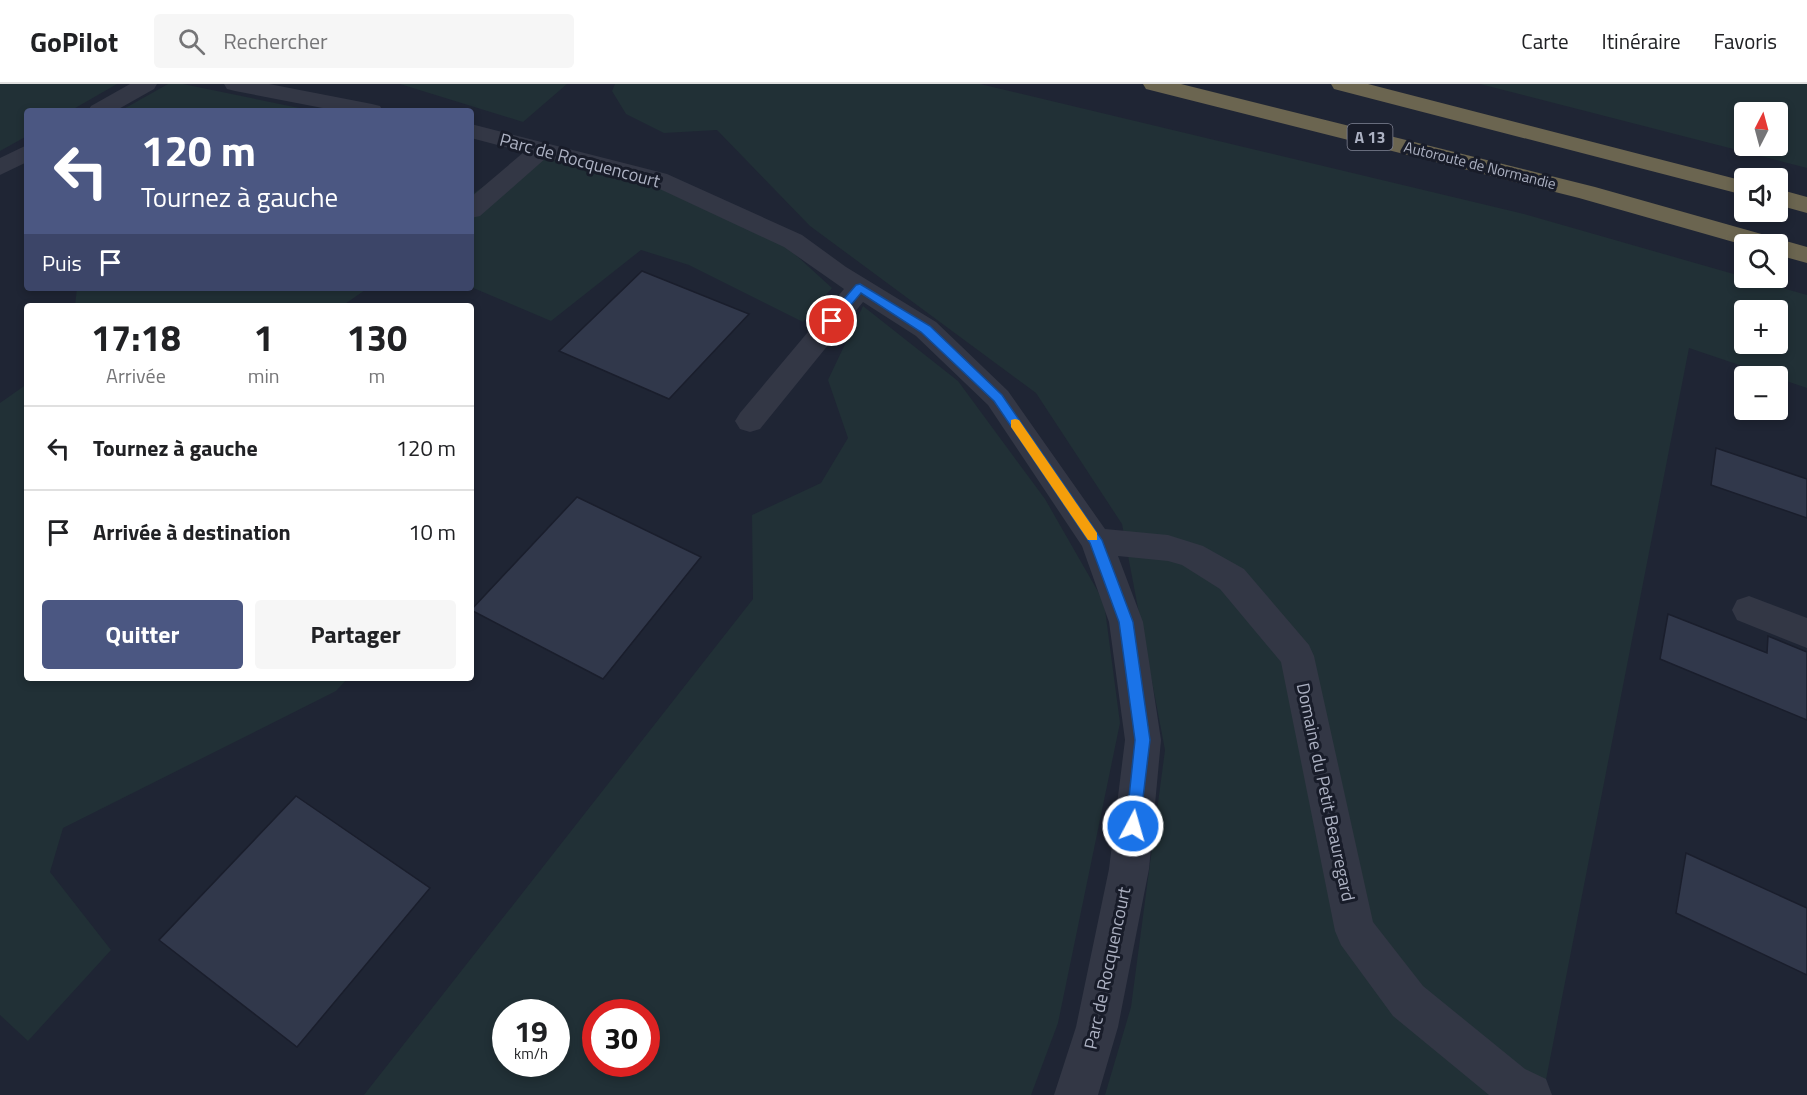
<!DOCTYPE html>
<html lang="fr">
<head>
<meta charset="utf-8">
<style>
  :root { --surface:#fff; --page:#f6f6f6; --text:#202124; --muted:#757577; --line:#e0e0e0; --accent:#4b5782 }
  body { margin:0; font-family:"Titillium Web",sans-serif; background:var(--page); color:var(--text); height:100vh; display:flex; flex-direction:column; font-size:22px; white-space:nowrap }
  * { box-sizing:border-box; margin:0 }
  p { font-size:20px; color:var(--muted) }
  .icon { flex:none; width:33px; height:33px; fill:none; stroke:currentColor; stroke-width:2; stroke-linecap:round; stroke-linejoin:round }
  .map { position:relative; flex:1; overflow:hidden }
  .side { position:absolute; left:24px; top:219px; width:450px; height:378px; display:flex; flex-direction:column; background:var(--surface); border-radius:6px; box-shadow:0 3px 9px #0003 }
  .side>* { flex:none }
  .banner { position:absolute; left:24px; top:24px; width:450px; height:183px; border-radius:6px; box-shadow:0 3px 9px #0003; background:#4b5782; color:#fff; overflow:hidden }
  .needle { width:39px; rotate:6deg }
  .controls { position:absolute; left:1734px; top:18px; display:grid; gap:12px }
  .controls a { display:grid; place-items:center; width:54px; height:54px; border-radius:6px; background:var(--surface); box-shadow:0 3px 9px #0003; font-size:30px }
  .speed { position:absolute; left:492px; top:915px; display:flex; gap:12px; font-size:30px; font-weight:700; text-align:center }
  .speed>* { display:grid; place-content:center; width:78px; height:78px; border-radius:50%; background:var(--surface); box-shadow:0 3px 9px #0003; line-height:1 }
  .speed small { font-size:15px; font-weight:400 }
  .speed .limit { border:9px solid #d22; background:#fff; color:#111 }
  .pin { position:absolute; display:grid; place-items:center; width:51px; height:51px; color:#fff; margin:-26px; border:3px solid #fff; border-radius:50%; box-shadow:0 2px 6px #0007 }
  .me { position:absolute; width:66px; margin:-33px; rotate:6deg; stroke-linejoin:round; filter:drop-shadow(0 0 4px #0008) }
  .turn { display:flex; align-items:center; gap:21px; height:126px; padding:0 18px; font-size:27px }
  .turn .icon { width:78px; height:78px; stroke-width:2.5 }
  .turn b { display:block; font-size:42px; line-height:51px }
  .then { display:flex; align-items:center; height:57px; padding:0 18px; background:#0003; gap:12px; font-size:22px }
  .eta { display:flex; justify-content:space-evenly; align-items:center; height:102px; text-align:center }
  .eta b { font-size:36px; font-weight:700; line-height:42px }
  .primary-button { display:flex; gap:12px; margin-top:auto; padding:12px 18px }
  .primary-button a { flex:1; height:69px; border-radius:6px; background:var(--accent); color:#fff; font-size:24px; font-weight:700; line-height:69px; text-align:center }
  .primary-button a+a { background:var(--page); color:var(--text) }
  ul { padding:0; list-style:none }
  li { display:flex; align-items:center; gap:18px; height:84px; padding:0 18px; border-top:2px solid var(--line) }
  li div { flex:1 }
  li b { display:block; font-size:22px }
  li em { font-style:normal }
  header { display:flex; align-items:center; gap:36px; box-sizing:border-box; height:84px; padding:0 30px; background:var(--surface); border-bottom:2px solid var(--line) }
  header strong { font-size:28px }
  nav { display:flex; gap:33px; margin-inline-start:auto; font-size:21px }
  .search { width:420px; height:54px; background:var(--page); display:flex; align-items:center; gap:15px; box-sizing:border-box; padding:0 21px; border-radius:6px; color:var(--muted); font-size:22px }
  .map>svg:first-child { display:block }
</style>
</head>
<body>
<header>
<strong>GoPilot</strong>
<div class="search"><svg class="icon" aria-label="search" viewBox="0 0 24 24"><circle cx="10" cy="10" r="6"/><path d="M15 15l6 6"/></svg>Rechercher</div>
<nav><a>Carte</a><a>Itinéraire</a><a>Favoris</a></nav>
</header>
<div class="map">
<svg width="1807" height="1011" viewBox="0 0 1807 1011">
  <rect width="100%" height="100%" fill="#1f2534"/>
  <g fill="#213036" fill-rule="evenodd">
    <path d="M0,0H117L70,27H27V52L0,67Z"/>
    <path d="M168,0H183L314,27H120Z"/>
    <path d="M400,0H567L523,38Z"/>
    <path d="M615,0H980L1524,130L1807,211V304L1689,264L1543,1011H1105L1131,923L1165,666L1122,440L1036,309L810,142L717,46L664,49L626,30L612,7ZM1744,226H1778V260H1744Z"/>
    <path d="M1480,0H1807V84ZM1744,28H1778V62H1744Z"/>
    <path d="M531,70L661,105L787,163L832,204L803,238L689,181L641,166L551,237L471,203V111Z"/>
    <path d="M77,204H368L342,222H75Z"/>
    <path d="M863,222L958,297L1045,415L1104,518L1120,639L1058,939L1031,1011H364L753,515L752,431L821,399L848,354L828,296ZM506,928H556V980H506ZM596,928H646V980H596Z"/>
    <path d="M27,300V594H348L336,607L63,744L50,788L111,866L28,957L0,931V319Z"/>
  </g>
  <g fill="#31384b" stroke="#1a1e2c" stroke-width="1.5">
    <path d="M642,187L749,230L669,315L559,267Z"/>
    <path d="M1716,364L1807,395V434L1711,401Z"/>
    <path d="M577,413L701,473L603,595L471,526Z"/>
    <path d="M1668,530L1767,569L1768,552L1807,568V636L1660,575Z"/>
    <path d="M296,712L430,804L297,963L159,856Z"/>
    <path d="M1686,769L1807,824V891L1676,829Z"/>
  </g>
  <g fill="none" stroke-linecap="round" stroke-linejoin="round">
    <g fill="#333745" fill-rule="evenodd">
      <path d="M130,0H157L154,5L115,27H88L91,22Z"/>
      <path d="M224,0H269L372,20L380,22L383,27H338L235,7L227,5Z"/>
      <path d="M471,40L667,90L802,151L846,183L936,238L1008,307L1105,445L1168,451L1203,462L1244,485L1309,561L1314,572L1373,838L1423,902L1525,985L1546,995L1552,1011H1489L1393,932L1341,861L1335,847L1281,578L1220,505L1182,481L1168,477L1118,472L1143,538L1161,656L1149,785L1118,943L1098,1011H1054L1076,943L1109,785L1125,656L1109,538L1082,462L988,321L916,252L863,218L760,345L750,348L740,345L735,337L740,329L844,205L784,163L649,100L546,74L480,132L471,134V113L524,68L471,54Z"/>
      <path d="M27,61V78L0,91V74Z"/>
      <path d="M1749,512L1807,534V564L1737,536L1732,526L1737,516Z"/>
    </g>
    <g fill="#6b6550" fill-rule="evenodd">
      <path d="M1143,0H1181L1595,103L1807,163V179L1778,171V160L1744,161L1579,114L1146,5Z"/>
      <path d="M1331,0H1368L1744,97V111L1334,5Z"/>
      <path d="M1778,105L1807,113V129L1778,121Z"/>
    </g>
  </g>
  <path fill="#1a73e8" stroke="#114b97" stroke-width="1.5" d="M860,200L930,242L1002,311L1102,456L1133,538L1150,656L1139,747L1133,749L1128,747L1126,742L1135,656L1119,538L1090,459L994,317L921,248L861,209L836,239H828V234L856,201Z"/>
  <path fill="#f59e0b" d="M1015,335L1019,336L1097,449V456H1088L1011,343V336Z"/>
  <g text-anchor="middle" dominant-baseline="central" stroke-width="6" stroke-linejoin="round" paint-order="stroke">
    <g font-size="15" fill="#acb1c2" stroke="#181c29">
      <text transform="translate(1480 81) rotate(14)">Autoroute de Normandie</text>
    </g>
    <rect fill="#181c29" stroke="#808494" stroke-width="1.5" x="1347.5" y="40" width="45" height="26" rx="4.5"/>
    <g font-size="16" font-weight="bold" fill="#acb1c2">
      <text x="1370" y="53">A 13</text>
    </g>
    <g font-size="18" fill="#acb1c2" stroke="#181c29">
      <text transform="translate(580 76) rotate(15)">Parc de Rocquencourt</text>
      <text transform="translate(1326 708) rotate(78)">Domaine du Petit Beauregard</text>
      <text transform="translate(1107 884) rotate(-78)">Parc de Rocquencourt</text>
    </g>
  </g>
</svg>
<div class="controls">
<a><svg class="needle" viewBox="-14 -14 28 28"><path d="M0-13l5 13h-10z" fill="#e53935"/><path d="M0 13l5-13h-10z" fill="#757577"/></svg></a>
<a><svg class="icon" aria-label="sound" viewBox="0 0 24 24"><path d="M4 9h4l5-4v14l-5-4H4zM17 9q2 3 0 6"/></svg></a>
<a><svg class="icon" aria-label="search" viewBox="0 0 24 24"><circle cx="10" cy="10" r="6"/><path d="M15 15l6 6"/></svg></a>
<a>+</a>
<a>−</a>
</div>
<div class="speed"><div>19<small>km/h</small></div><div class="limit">30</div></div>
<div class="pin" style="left:832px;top:237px;background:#d93025"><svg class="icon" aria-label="arrive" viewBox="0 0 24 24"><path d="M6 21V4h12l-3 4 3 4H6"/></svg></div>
<svg class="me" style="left:1133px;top:742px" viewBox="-20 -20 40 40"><circle r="17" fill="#1a73e8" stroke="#fff" stroke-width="3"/><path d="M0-11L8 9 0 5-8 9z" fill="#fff"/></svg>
<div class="banner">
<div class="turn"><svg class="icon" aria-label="left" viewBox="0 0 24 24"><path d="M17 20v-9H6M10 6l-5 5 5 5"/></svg><div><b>120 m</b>Tournez à gauche</div></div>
<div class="then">Puis<svg class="icon" aria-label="arrive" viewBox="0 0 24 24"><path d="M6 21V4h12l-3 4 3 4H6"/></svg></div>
</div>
<section class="side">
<div class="eta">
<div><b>17:18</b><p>Arrivée</p></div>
<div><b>1</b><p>min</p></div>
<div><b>130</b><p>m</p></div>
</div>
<ul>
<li><svg class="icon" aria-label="left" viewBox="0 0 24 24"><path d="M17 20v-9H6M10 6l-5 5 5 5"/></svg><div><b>Tournez à gauche</b></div><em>120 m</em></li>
<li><svg class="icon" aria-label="arrive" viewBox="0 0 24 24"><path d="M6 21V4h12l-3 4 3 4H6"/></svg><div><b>Arrivée à destination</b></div><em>10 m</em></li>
</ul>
<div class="primary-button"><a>Quitter</a><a>Partager</a></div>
</section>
</div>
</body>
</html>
